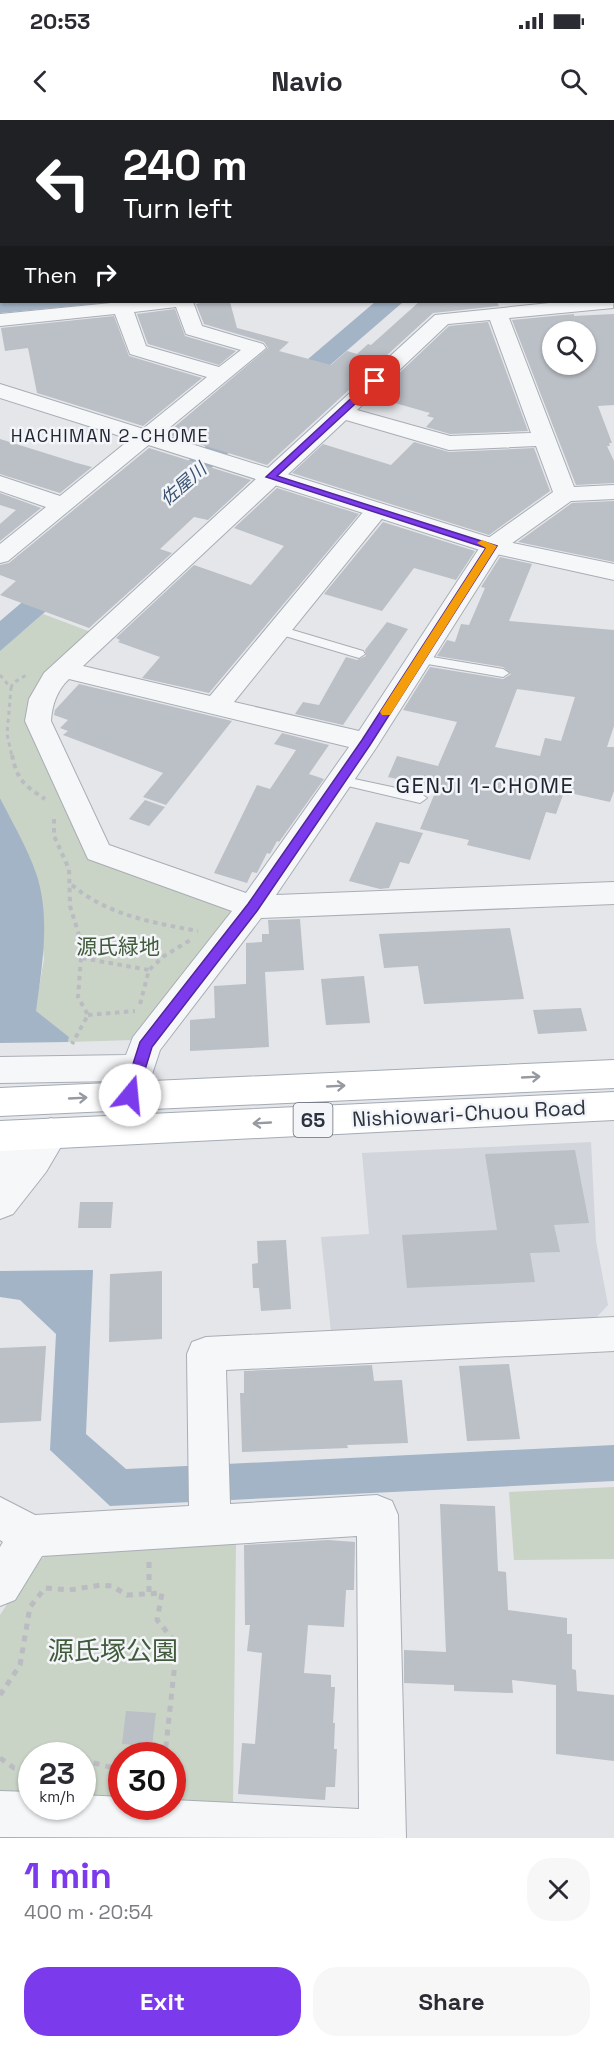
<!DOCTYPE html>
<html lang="en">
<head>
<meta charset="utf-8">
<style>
  :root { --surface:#fff; --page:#f7f7f7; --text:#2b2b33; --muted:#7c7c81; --accent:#7c3aed }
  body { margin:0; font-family:"Space Grotesk","Noto Sans JP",sans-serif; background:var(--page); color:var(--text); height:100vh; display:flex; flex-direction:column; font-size:22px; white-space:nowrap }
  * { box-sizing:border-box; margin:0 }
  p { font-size:20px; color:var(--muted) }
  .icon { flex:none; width:33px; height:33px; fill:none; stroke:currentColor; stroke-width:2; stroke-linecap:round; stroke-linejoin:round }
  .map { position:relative; height:1718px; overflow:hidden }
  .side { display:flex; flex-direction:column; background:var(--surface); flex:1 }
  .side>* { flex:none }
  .guide { position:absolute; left:0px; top:0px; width:615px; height:183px; box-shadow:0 2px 4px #0004; background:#202124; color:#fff; overflow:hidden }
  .buttons { position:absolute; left:542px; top:201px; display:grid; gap:12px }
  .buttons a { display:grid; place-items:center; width:54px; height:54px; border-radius:50%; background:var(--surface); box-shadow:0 2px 4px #0004; font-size:30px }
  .speed { position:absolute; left:18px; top:1622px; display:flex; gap:12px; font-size:30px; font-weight:700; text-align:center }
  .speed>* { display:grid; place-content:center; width:78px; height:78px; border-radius:50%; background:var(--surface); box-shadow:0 2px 4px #0004; line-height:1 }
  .speed small { font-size:15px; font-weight:400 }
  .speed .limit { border:9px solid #d22; background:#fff; color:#111 }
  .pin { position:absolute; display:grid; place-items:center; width:51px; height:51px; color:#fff; margin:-26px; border-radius:12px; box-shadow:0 3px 9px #0006 }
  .me { position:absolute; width:66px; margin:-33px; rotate:17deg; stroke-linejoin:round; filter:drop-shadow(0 0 4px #0008) }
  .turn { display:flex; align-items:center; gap:21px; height:126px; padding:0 24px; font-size:27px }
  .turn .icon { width:78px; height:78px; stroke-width:2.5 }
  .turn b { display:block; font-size:42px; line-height:51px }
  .then { display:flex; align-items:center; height:57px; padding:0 24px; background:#0003; gap:12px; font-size:22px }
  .round { display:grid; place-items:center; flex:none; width:63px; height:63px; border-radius:24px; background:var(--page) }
  .summary { display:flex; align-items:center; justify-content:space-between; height:102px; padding:0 24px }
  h1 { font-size:36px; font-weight:700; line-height:45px; color:var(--accent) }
  .button { display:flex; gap:12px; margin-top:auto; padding:12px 24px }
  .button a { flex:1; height:69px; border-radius:24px; background:var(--accent); color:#fff; font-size:24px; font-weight:700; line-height:69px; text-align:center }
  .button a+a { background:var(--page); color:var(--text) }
  .status { display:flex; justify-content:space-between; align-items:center; height:42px; padding:0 30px; background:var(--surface); direction:ltr }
  .status svg { height:16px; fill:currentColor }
  header { display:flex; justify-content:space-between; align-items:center; height:78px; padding:0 24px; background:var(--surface); font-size:27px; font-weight:700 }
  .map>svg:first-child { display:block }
</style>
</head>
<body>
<div class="status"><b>20:53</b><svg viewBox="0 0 49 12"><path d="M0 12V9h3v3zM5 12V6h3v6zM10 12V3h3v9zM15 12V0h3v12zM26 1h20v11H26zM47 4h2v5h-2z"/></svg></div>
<header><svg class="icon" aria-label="back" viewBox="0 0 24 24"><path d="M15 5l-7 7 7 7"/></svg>Navio<svg class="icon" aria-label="search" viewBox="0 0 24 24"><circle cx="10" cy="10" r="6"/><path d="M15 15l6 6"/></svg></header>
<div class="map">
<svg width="614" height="1718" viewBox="0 0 614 1718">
  <rect width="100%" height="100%" fill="#e4e6ea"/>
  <path fill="#d2d5dc" d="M591,1022L596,1121L608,1185L595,1199L331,1212L321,1117L369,1114L362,1033Z"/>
  <g fill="#c9d3c6">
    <path d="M0,0H201L2,2L0,20Z"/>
    <path d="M43,494L91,512L32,574L89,738L228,788L233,797L133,920L68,922L69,917L35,891L44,839L36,753L0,678V502L22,512Z"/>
    <path d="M614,1367V1439L514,1440L509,1372Z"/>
    <path d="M236,1421L233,1685L173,1683L172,1635H122L121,1681L83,1679L82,1635H32L31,1677L0,1676V1495L34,1443L56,1430Z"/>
  </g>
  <g fill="#a3b4c6">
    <path d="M0,175L2,182H115L0,193Z"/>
    <path d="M375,182H403L0,531V501Z"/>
    <path d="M0,678C12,702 27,727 36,753C51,797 42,846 36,891L69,917L68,922L0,923Z"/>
    <path d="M93,1150L86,1314L126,1349L614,1325V1361L110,1386L50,1330L56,1214L20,1180L0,1177V1151Z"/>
  </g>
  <g fill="#bbbfc6" fill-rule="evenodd">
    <path d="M205,182H230L237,208L289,222L279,231L331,245L347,231L357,234L368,224L371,225L419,182H497L499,186L433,193L267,345L166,314L268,228L264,222L204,204L196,184Z"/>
    <path d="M175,189L185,216L236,231L219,245L148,224L137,194Z"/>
    <path d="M574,194V196L614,194V285L598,286L612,323H609L610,326H607L614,341V363L576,365L512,200ZM552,212H585V244H552Z"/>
    <path d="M114,196L129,236L202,258L143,306L37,273L28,228L5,231L1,208Z"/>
    <path d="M488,202L528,311L450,314L426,307L434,298L427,296L430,293L374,277L449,206Z"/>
    <path d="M0,319L77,343L92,347L60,373L0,354Z"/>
    <path d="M414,322L449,332L534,328L550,371L489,415L292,353L323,324L391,345Z"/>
    <path d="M149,328L251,360L208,400L194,397L160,429L172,433L89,508L0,475L16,461L0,455V445L9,443Z"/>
    <path d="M277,368L359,394L209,573L142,558L160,537L118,522L120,520L116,518L194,445L251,465L284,426L234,408Z"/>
    <path d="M0,373L41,388L0,421V404L16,390L0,385Z"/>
    <path d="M614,381V442L518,422L572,383Z"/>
    <path d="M383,402L475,431L456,460L414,448L382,491L324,474Z"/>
    <path d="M500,437L532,444L509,501L614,510V606L607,627H614V671L610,682L570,673L569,676L563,675L556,694L546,692L530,740L467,725L469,720L420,709L437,668L388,657L397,636L438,646L457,602L403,590L430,547L503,559L511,554L503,547L437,536L447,520L455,522L461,504L469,505L485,468L481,467ZM517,569L575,577L561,621L545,618L540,636L495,627Z"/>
    <path d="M387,502L408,509L343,605L295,594L303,582L319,585L346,537L357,540L366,536L365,530Z"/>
    <path d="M79,564L232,601L166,685L143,677L163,653L63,615L68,611L60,608L68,600L54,595L55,590Z"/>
    <path d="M282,613L329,625L309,654L324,659L279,722L277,721L270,734L267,733L257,753L252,752L247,763L214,753L257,665L270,669L296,630L274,624Z"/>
    <path d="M145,680L165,687L149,706L129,699Z"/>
    <path d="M376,702L423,713L409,744L400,742L389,768L380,769L349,761Z"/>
    <path d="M300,799L304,850L265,852L269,927L190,931V900L215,898L214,866L246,864V823L262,822V814H269L268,800Z"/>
    <path d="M510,808L524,879L424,884L418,846L384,848L379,814Z"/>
    <path d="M364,856L370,903L326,905L321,859Z"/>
    <path d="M581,888L587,911L538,914L533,890Z"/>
    <path d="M575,1030L589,1103L554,1105L560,1132L530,1133L535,1162L407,1168L402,1115L497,1110L485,1034Z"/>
    <path d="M80,1082H113L111,1108H78Z"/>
    <path d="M286,1120L291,1189L261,1191L259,1168H253L252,1144L258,1143L257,1121Z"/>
    <path d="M162,1151V1219L109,1222L110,1154Z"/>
    <path d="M46,1226L41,1301L0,1303V1228Z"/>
    <path d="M509,1244L520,1319L467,1321L459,1246Z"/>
    <path d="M372,1245L374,1261L402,1260L408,1323L347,1325L348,1328L242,1332L240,1273H244V1251Z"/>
    <path d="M440,1384L495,1386L498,1451L506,1452L508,1490L567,1498V1514H572V1549L576,1550L577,1571L614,1575V1641L556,1634V1565L512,1560L513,1573L454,1571V1565L404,1563V1530L446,1532Z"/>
    <path d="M328,1420L355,1422L354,1470H346L344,1507L308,1505L304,1553L331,1555V1567H335L333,1603H335L334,1629H337L335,1667H326L325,1680L238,1674L242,1623L255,1624L262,1533L247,1531L250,1505H245L244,1425Z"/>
    <path d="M126,1591L156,1593L152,1626L122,1624Z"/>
  </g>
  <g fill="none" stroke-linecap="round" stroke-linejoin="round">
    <g stroke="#a9adb4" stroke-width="2">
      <g id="service">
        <path d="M279,506L363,531L365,534L359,538L275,513L273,510Z"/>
        <path d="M420,535L503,549L509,553L503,557L416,542L414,539Z"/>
        <path d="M340,656L420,673L427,678L420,683L335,663L333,660L335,657Z"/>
      </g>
    </g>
    <g stroke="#a9adb4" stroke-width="2">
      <g id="minor">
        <rect x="0" y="152" width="2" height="12"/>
        <path d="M614,176L613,188L509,198L574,367L614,365V379L571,381L501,431L376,628L276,775L614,762V784L261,798L160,930L142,985L130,989L118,985L113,975L117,961L0,963V937L126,935L133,917L232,791L88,739L25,601L29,579L44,553L435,195L559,182H614ZM490,200L531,313L450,316L357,290L448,204ZM346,300L449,330L536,326L553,372L484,421L359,611L234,582L385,395L389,390L385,385L377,383L369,385L210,576L83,546ZM69,559L349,627L246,773L109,725L51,601C52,585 57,570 69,559Z"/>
        <path d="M121,182H193L202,206L263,224L266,228L8,441L0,443V424L46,387L0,371V356L60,376L207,257L130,234L115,194L0,206V194ZM176,187L186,214L241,230L219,247L146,226L134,192Z"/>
        <path d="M0,1027H33L45,1031L50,1041L45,1051L33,1055H0Z"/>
        <path d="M614,1197V1231L226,1250L230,1384L377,1375L392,1381L398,1395L406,1718L0,1717V1671L32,1672V1686H82V1675L122,1677V1686H172V1680L359,1689L357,1416L42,1436L15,1480L0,1486V1427L3,1422L0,1420V1377L35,1395L189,1386L187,1234L192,1222L206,1217Z"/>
      </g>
    </g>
    <g stroke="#a9adb4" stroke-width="2">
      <g id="tertiary">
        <path d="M0,264L498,420L614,444V460L483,431L0,278Z"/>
        <path d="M51,998L64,1003L69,1013L46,1052L13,1094L0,1099V1055L38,1003Z"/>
      </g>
    </g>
    <g stroke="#a9adb4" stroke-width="2">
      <g id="secondary">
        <path d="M424,0H454L423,2Z"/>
        <rect x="0" y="39" width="2" height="10"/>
      </g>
    </g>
    <g stroke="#a4abb5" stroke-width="2">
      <g id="primary">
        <path d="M614,940V968L0,996V968Z"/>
        <path d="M614,972V1000L0,1031V1001Z"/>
      </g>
    </g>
    <path stroke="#babcc2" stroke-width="2" stroke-dasharray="3 3" stroke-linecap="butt" d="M153,2L168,0"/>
    <g stroke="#babcc2" stroke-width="3" stroke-dasharray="4 4" stroke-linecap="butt">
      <path d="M0,555L11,568L7,614L12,637"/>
      <path d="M11,568L13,563L28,554"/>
    </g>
    <g stroke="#babcc2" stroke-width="4" stroke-dasharray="4.5 4.5" stroke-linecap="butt">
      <path d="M12,635C17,660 24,665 45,679"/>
      <path d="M54,699V716L69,749L70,786L82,825L78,877L88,895L72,924"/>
      <path d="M72,765C107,795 154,803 198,811"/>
      <path d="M82,838L149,850"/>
      <path d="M140,884L149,850L164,836L192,819"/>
      <path d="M88,895L135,891"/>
    </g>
    <g stroke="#babcc2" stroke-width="5" stroke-dasharray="6 6" stroke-linecap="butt">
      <path d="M149,1442V1474"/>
      <path d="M0,1575L20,1545L30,1487L45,1468L69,1470L101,1465L112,1466L127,1475L162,1473L157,1500L177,1524L165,1635"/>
      <path d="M0,1638L14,1648L32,1649"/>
      <path d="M82,1640L122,1650"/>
    </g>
    <use href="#service" fill="#f6f7f9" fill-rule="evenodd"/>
    <use href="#minor" fill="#f6f7f9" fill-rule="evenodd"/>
    <use href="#tertiary" fill="#f6f7f9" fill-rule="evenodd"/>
    <use href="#secondary" fill="#fff" fill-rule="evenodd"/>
    <use href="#primary" fill="#fff" fill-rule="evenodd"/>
  </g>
  <defs><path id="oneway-shaft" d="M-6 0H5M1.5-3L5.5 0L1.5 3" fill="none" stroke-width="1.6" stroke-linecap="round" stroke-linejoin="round" transform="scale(1.5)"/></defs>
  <g stroke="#969aa0">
    <use href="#oneway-shaft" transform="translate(531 957) rotate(-3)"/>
    <use href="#oneway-shaft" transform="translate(336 966) rotate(-3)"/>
    <use href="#oneway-shaft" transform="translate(78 978) rotate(-3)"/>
    <use href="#oneway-shaft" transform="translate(262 1003) rotate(177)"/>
  </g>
  <path fill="#7c3aed" stroke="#51269a" stroke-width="1.5" d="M372,259L380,261L277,356L497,426L370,625L257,791L152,927L136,979H125L123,975L140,922L248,784L362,620L486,428L266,357Z"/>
  <path fill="#f59e0b" d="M482,420L497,426L390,595H382L380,592L486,428L477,423Z"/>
  <g text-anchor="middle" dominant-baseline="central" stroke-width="5" stroke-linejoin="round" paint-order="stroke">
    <g font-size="18" letter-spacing="1.5" fill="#1f2532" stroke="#f3f5f8">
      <text x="110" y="315">HACHIMAN 2-CHOME</text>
    </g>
    <g font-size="18" font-style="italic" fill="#3b5371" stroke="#f3f5f8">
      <text transform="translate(183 364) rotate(-41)">佐屋川</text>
    </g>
    <rect fill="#f3f5f8" stroke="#686e78" stroke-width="1.5" x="293.5" y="983" width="39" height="34" rx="4.5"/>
    <g font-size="20" font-weight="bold" fill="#2d3441">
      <text x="313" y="1000">65</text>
    </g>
    <g font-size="21" fill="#415b3c" stroke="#f3f5f8">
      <text x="118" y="826">源氏緑地</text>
    </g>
    <g font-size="21" fill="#2d3441" stroke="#f3f5f8">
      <text transform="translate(469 993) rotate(-3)">Nishiowari-Chuou Road</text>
    </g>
    <g font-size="22" letter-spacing="1.5" fill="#1f2532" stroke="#f3f5f8">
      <text x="485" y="665">GENJI 1-CHOME</text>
    </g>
    <g font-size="26" fill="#415b3c" stroke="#f3f5f8">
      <text x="113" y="1531">源氏塚公園</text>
    </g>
  </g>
</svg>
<div class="buttons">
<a><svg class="icon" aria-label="search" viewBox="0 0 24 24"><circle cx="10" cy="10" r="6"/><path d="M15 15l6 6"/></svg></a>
</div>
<div class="speed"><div>23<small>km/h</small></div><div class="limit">30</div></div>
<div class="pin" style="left:375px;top:261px;background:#d93025"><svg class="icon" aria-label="arrive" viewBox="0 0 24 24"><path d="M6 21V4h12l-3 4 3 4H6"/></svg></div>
<svg class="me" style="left:130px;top:975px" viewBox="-20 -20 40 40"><circle r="19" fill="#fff"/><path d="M0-13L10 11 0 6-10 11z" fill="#7c3aed"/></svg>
<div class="guide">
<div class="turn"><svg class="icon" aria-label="left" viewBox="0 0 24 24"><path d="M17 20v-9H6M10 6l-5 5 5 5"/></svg><div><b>240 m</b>Turn left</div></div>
<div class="then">Then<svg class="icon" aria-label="right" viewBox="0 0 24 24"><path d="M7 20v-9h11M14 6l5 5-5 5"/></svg></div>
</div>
</div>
<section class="side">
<div class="summary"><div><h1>1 min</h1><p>400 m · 20:54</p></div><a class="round"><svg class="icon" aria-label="close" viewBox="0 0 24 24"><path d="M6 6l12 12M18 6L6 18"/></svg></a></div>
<div class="button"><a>Exit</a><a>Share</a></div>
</section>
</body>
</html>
